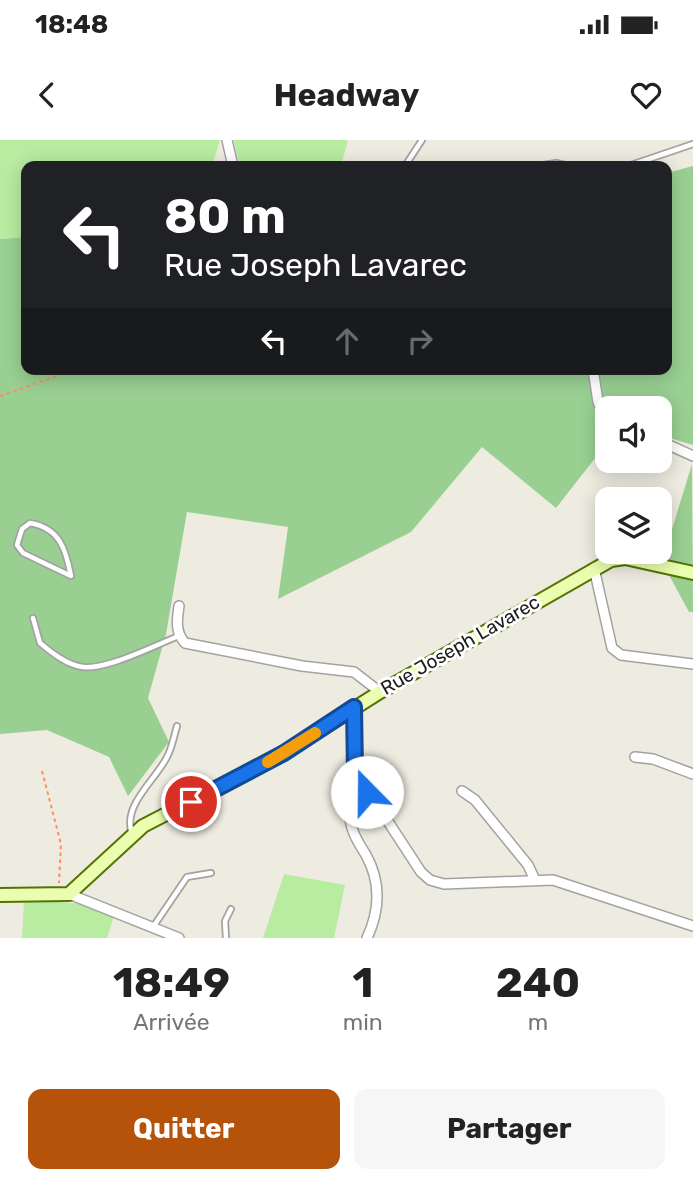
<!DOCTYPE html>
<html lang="fr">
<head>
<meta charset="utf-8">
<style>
  :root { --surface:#fff; --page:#f6f6f6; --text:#222; --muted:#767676; --accent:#b45309 }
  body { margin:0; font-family:Rubik,sans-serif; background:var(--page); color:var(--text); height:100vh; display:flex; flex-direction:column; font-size:26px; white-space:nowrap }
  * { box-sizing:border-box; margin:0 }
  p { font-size:23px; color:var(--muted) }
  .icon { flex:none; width:38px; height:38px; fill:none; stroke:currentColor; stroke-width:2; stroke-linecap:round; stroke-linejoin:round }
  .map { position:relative; height:798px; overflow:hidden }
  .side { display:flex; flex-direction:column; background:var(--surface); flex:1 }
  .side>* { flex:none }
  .top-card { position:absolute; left:21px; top:21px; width:651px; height:214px; border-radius:14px; box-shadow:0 4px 18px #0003; background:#202124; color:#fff; overflow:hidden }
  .controls { position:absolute; left:595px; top:256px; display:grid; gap:14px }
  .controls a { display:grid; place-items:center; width:77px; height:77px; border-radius:14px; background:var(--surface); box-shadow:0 4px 18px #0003; font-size:35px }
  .pin { position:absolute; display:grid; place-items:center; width:60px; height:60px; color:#fff; margin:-30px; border:4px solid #fff; border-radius:50%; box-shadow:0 2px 7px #0007 }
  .me { position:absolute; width:77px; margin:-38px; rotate:338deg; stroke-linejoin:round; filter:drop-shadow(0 0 5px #0008) }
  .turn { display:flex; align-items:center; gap:24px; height:147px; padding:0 28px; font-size:32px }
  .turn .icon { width:91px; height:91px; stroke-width:2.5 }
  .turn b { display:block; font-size:49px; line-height:60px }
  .lanes { display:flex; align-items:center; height:66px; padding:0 28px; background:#0003; justify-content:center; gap:35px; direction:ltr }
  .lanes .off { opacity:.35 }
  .eta { display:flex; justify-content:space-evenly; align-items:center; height:119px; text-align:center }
  .eta b { font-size:42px; font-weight:700; line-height:49px }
  .action { display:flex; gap:14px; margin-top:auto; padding:14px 28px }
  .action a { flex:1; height:80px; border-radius:14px; background:var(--accent); color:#fff; font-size:28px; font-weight:700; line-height:80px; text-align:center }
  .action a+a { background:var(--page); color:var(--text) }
  .status { display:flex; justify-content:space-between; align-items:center; height:49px; padding:0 35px; background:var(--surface); direction:ltr }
  .status svg { height:19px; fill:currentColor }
  header { display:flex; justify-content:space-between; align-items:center; height:91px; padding:0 28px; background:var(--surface); font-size:32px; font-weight:700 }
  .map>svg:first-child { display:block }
</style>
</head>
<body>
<div class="status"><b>18:48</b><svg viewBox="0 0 49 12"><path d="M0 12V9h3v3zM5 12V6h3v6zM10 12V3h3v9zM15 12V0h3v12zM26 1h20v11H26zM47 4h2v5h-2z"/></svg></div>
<header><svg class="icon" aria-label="back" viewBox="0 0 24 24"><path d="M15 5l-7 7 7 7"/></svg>Headway<svg class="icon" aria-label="heart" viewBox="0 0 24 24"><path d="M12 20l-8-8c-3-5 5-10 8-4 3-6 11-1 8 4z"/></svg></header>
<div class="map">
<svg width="693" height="798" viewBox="0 0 693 798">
  <rect width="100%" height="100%" fill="#eeece0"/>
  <g fill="#b8eca1">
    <path d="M0,0H220L212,26H26V97L0,99Z"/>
    <path d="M234,0H348L341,26H243L238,19Z"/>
    <path d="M284,734L345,745L334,798H263Z"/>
    <path d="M24,760L86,764L114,776L107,798H22Z"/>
  </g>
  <g fill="#99d092">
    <path d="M693,26V305L660,295V268H607V303L556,368L482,307L411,392L278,459L288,387L187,372L166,494L148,558L169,602L128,656L109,617L47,590L0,594V99L26,97V229H667V33Z"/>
    <path d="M692,324L693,472H689L662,422Z"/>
  </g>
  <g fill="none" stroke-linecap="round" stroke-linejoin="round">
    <g stroke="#a2a2a2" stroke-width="8">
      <g id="lane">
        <path d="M405,26L422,0"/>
        <path d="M537,26L556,23L570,26"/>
        <path d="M628,26L693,4"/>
        <path d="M30,383C60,388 66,410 71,436L23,413L17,405L22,389Z"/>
        <path d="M33,478L40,503C52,513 67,525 83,527C107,530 155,505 179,496"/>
        <path d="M132,694C122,665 155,641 167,617C172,608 174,596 177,586"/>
        <path d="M153,787L187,737L211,733"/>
        <path d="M226,798L225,781L231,769"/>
      </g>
    </g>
    <g stroke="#a2a2a2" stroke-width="12">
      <g id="street">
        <path d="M227,0L233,26"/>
        <path d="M593,229L598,262L607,276"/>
        <path d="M660,301L693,316"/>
        <path d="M594,428L612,508L621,515L693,524"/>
        <path d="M179,466C177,480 175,492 185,503L302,526L354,532L380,552"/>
        <path d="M354,567C363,602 349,640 350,675C350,690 358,702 366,715C381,742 380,770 367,798"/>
        <path d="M635,617L653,619L693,634"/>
        <path d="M355,631L421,732L430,740L444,744L553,740L693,786"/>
        <path d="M462,651L475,660L528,725L534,738"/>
        <path d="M69,754L179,798"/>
      </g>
    </g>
    <g stroke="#537500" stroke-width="16">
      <path id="secondary" d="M0,755L69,754L143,686L284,613L380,552L611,420L625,418L693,433"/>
    </g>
    <g stroke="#ff8d60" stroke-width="2" stroke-dasharray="3.5 3.5" stroke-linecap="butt">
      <path d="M0,256L77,229"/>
      <path d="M42,631L61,704L59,743"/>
    </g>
    <use href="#lane" stroke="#fff" stroke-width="4.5"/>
    <use href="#street" stroke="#fff" stroke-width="9"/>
    <use href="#secondary" stroke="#ebfdaf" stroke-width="12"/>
  </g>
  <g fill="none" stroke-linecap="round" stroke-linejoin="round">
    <g stroke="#114b97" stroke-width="18">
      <path id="route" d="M191,662L284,613L354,567L355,631L367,652"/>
    </g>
    <use href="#route" stroke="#1a73e8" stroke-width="12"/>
    <path stroke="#f59e0b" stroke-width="12" d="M268,622L315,593"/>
  </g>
  <g text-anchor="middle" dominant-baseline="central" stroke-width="6" stroke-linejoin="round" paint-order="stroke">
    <g font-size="19" fill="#1b1b1b" stroke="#fff">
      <text transform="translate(460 505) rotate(-30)">Rue Joseph Lavarec</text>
    </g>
  </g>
</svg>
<div class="controls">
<a><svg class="icon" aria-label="sound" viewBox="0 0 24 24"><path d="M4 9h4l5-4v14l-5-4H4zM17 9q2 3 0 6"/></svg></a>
<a><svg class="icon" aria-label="layers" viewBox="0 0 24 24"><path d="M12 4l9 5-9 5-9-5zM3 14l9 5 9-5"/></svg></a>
</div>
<div class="pin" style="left:191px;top:662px;background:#d93025"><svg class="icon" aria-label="arrive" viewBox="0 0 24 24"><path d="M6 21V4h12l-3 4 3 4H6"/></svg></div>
<svg class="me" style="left:367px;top:652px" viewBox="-20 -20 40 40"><circle r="19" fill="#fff"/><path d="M0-13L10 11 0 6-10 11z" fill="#1a73e8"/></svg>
<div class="top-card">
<div class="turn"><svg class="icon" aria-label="left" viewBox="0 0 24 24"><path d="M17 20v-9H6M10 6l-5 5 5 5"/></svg><div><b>80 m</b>Rue Joseph Lavarec</div></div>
<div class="lanes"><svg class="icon" aria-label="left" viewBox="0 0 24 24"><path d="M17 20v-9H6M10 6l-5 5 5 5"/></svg><svg class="icon off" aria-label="ahead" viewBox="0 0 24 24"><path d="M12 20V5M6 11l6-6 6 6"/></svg><svg class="icon off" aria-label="right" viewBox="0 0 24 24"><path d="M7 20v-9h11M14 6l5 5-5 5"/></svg></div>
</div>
</div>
<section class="side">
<div class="eta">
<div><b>18:49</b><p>Arrivée</p></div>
<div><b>1</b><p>min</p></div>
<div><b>240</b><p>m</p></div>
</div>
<div class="action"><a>Quitter</a><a>Partager</a></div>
</section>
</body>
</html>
